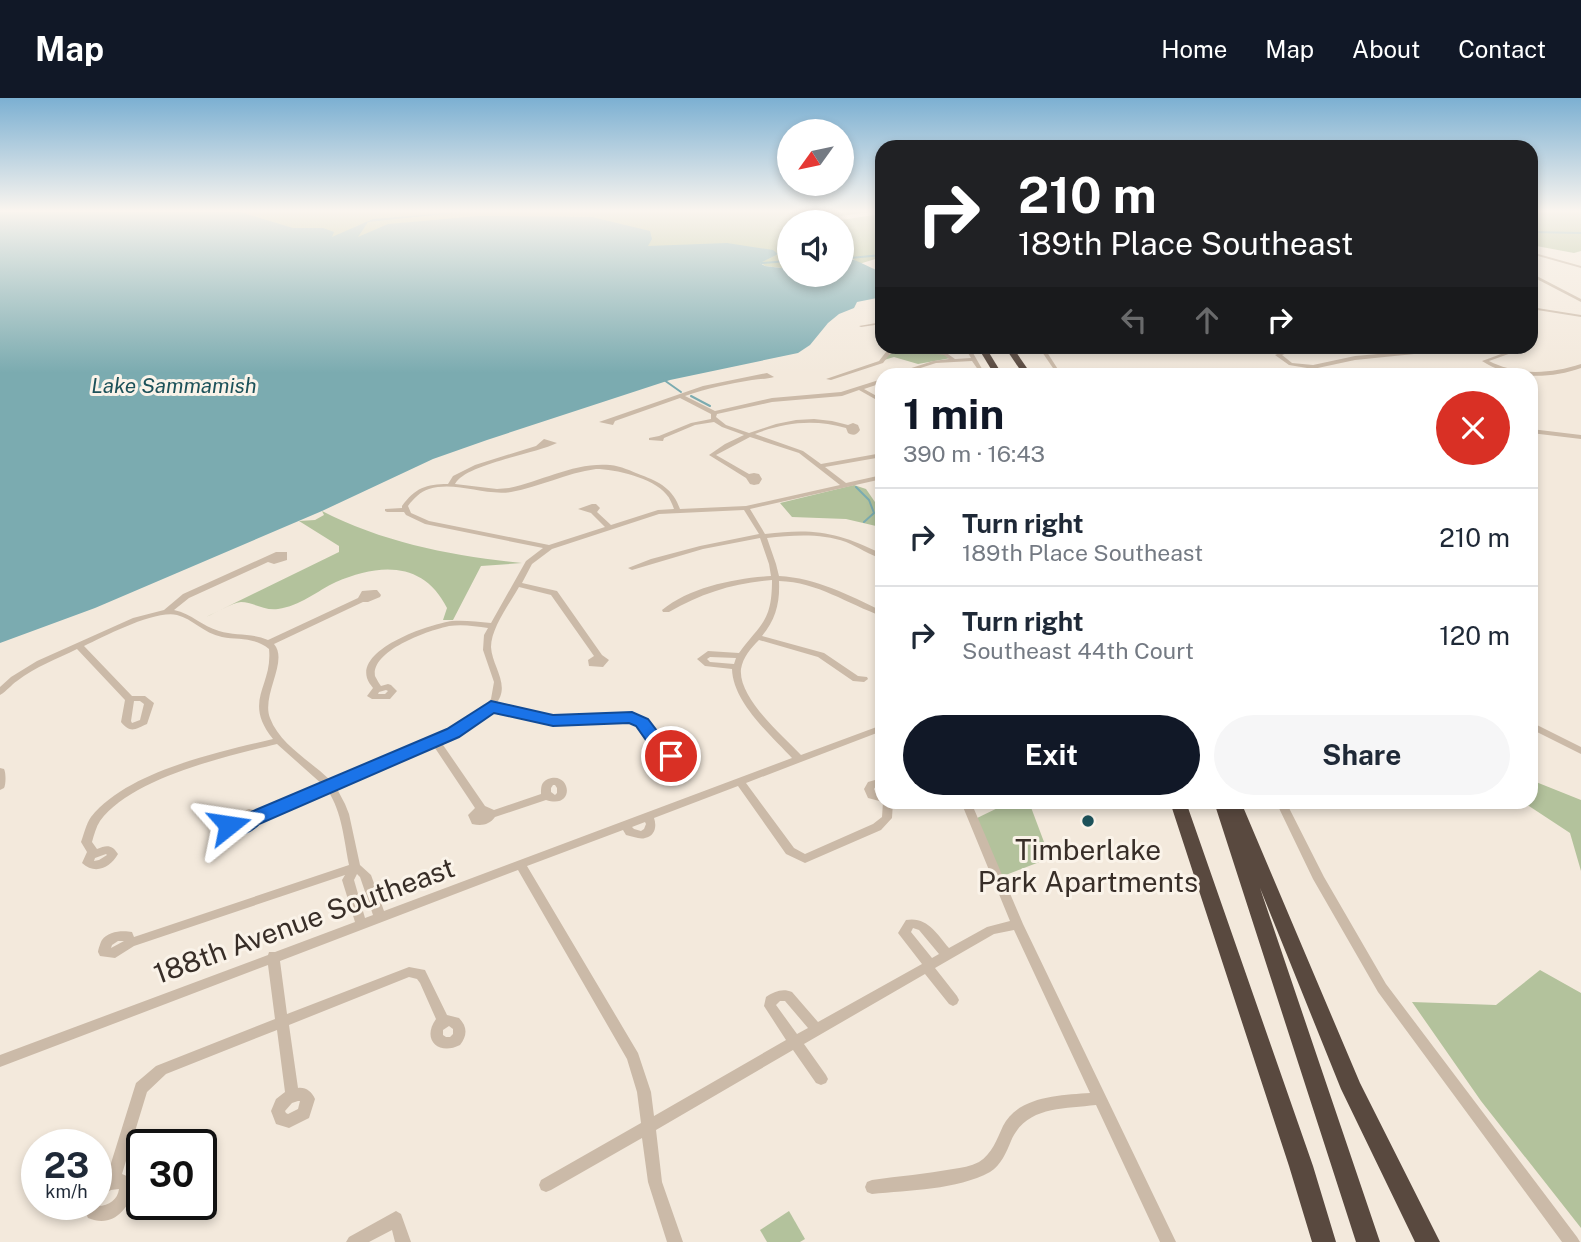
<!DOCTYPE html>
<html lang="en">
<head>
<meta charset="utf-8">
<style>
  :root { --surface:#fff; --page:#f6f6f7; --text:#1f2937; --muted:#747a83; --line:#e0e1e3; --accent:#111827 }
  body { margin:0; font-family:"Public Sans",sans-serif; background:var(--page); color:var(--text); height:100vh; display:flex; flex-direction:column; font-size:26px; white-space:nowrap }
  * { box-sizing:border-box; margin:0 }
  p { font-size:23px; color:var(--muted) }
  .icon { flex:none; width:38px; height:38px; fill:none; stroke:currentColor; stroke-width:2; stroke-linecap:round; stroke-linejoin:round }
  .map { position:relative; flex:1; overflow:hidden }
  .drawer { position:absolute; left:875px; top:270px; width:663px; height:441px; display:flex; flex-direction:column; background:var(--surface); border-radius:21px; box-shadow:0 4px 10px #0003 }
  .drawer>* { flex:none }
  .guide { position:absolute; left:875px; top:42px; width:663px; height:214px; border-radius:21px; box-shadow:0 4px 10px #0003; background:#202124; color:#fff; overflow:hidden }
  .needle { width:46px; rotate:237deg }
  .tools { position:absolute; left:777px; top:21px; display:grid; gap:14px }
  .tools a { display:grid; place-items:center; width:77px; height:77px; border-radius:50%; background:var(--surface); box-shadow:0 4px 10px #0003; font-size:35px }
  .speed { position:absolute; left:21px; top:1031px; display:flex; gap:14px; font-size:35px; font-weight:700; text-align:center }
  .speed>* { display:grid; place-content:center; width:91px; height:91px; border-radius:50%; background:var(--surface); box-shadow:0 4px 10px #0003; line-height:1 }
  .speed small { font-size:18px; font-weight:400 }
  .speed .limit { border:4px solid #111; border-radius:10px; background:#fff; color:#111 }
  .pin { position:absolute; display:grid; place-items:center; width:60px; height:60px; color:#fff; margin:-30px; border:4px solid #fff; border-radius:50%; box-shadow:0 2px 7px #0007 }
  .me { position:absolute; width:77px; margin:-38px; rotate:75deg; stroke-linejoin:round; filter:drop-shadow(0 0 5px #0008) }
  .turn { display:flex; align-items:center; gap:24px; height:147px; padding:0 28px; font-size:32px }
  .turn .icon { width:91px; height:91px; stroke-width:2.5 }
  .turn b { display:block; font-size:49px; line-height:60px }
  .lanes { display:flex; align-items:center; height:66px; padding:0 28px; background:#0003; justify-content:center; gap:35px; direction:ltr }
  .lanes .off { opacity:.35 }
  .round { display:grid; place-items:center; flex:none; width:74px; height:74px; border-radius:37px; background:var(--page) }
  .overview { display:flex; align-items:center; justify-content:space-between; height:119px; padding:0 28px }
  h1 { font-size:42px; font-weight:700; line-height:52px; color:var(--accent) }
  .button { display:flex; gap:14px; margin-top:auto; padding:14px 28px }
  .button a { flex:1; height:80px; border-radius:42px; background:var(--accent); color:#fff; font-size:28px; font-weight:700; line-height:80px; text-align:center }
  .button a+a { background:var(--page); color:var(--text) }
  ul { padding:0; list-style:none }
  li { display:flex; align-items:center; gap:21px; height:98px; padding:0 28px; border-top:2px solid var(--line) }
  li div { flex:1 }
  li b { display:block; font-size:26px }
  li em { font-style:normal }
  header { display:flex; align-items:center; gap:42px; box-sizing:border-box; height:98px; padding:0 35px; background:var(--accent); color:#fff }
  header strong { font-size:33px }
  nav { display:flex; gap:38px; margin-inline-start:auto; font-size:24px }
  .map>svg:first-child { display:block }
</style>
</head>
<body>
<header>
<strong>Map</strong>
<nav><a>Home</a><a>Map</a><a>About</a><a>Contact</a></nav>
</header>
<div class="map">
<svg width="1581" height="1144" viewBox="0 0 1581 1144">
  <rect width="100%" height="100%" fill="#f3e9dc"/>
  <g fill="#b3c29c">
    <path d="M217,114H867L836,119L833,123L882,116V159L859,166L851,159H842V124H789V171L765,168L760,164L766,161L362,146L343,150Z"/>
    <path d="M1531,114H1581V153L1574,155L1531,147Z"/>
    <path d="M902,251L945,256L951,260L918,266L894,259L884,262L888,257Z"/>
    <path d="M854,387L866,391L877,407L876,428L846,421L792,419L780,405Z"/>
    <path d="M322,413C384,445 453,458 522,465L481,468L453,522H443L447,510C424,463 379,465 336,484C317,493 300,508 278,511C264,513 253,504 241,504C231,505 216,515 206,519L339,454V448L299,423L315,422L324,417Z"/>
    <path d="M1531,682L1581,702V773L1570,735L1523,704H1531Z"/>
    <path d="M1010,704H1029L1050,760L998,780L973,722Z"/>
    <path d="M1540,872L1581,895V1130L1481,1003L1412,904L1496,907Z"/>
    <path d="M789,1113L805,1141L800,1144H767L760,1132Z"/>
  </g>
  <path fill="#7babb0" d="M0,114H240L293,130H323L334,134L332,139L373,121L462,114L368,124L358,139L388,126L479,118L592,119L650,133L652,141L648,148L727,145L773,152L778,156L760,165L765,168L789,171V177H842V159C853,159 869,170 882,174V199L857,204L854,210L839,216L828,225L810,247L798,255L670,282L487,342L433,361L322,413L95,510L0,545Z"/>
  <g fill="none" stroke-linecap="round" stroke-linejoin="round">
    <g stroke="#7babb0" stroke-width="2">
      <path d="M805,114V122L811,124"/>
      <path d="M1531,134L1581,135"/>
      <path d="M850,160L882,157"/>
      <path d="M761,165L789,163"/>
      <path d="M664,282L681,294"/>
      <path d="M691,298L710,308"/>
      <path d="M856,389L869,402L874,415L864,424"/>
    </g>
    <g fill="#cbbaa8" fill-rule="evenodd">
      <path d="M1531,154L1581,168V170L1531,156Z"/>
      <path d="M1531,175L1581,201V204L1531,178Z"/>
      <path d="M1531,209L1581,217V219L1531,211Z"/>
      <path d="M882,224V226L861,229L859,228Z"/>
      <path d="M964,248H969L985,276H981L972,263L936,265L902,276H896V275L933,263L949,261L944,257L904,252L890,256L883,265L831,282L826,281L879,263L886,254L904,250L945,254L955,261L971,260Z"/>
      <path d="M1038,248H1043L1061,276H1057Z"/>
      <path d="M1296,248H1304L1282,257L1292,265L1313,267L1355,258L1469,248H1493L1355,262L1313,271L1289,267L1275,257Z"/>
      <path d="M1523,248H1531L1489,263C1519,278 1550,276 1581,266V270C1550,281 1511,282 1482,263Z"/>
      <path d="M767,275L774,279C767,281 759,281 752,282C729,286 707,290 685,298L715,313L772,300L841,294L882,281V285L864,291L882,301V305L859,292L842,298L772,304L717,316L716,319L726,327L749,335L776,326L796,322L814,321L832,323L848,327L853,325L858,327L860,332C857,337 853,338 848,335L846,330C815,321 785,324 755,336L803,353L821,366L882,355V359L825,369L846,385L882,377V381L750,411L765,436C814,430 838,434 882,456V461C870,457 858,449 846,444C821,435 793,437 767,440L776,466L779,478C816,480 849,497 882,513V518C847,506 818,484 779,483C780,504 776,521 762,538L824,555L858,578L867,579L868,581L864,584L853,583L818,559L759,542C751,550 743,559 741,571C738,600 782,637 801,657L882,627V633L746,685L794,750L805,756L873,726L882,719L883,704L868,700L864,691L868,684L882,680V687L876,688L874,691L876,695L882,697V704H893L892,720L881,732L805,765L786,756L738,688L654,720C657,728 655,738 645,740C640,742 632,738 626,737L623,732L527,768L638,955L651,994L654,1018L786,942L764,908L766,899C774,894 782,890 792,894L818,924L922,866L898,835L906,822C927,818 937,836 949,850L987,829L1010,823L961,704H971L1023,826L1176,1144H1160L1096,1007C1063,1011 1026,1008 1011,1043C1006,1055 1001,1067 990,1074C957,1092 909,1092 872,1096L867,1094L865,1089L867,1084L872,1082C899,1078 926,1076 953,1071C961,1070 971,1068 979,1064C992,1056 997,1041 1003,1028C1018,998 1061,997 1090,995L1014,832L994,836L935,870L957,898L959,902L957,906L953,908L949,906L925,876L804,946L826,977L828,981L826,985L821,987L816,985L793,952L656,1032L662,1084L683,1144H667L648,1084L642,1040L551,1092L546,1094L541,1092L539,1087L541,1082L641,1025L637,994L627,961L518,772L280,863L287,916L409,869L425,872L447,917L459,920C468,929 467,938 460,947C439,958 421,942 436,921L420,885L417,881L409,879L289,927L298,990C306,989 312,994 315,1001L309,1020L289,1030L276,1026L271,1013L276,1001L285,994L277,932L166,976L147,994L122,1076L129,1079L134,1092C127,1113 112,1130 88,1120L82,1106H96V1103L98,1108C109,1108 118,1101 119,1091L111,1092L96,1101V1084L107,1078L136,985L156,968L275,921L268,867L0,969V957L268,857L269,854H275L355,824L342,782L345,777L134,848L115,860L100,858L98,854C98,852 101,843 102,842C108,833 123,832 132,834L134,839L349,767C344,742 342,714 328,693L256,724C246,734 234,740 224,727L227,719L249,711L253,712L255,716L323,687L277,646C227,658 131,680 100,723C96,729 94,737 92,744L97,751C106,747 112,746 118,756C110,770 95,777 82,765L87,754L81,744C84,736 86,726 91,719C128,673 218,654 273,641C242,602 273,589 269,551C255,539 238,542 222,539C203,535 193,521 177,517C154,512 106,538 84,548L132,598H145L154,605L147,626C135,631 131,636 121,624L125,602L77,551C57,561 35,569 17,583C11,587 7,593 0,597V589L11,579L37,563L133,520L164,512L183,496L276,454H287V462L274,466L268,464L189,500L174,512C192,516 202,528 219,533C235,538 252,535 268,542L358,500L362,493L374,492H377L381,497L380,499L368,504H363L274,546C289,563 261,597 270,620C280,647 311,663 331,683L450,633L473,620L491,601L494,584L483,552L484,537L488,530C475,528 462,526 449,528C430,532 371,552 375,578C376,580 380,587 381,588L388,586L391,587L397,593L390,601H372L367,598L373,590C371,587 368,584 367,580C358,550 430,526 452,523C465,522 478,524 491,525L526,463L543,450L425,426L406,417L404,414H387L385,413V411L402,410V408C415,390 426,386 448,386L453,378L475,367L536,348L544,341L557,345C535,356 465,366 455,386L497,391L509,390C542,383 575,364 610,367C621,368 631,373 641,377C660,384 673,391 680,411L746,408L840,387L799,355L750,339L716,357L749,376L754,375L759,376L762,381L759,386L754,387L750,386L746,380L709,357L725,346L744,337L722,329L714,324L695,327L664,340L663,343L649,342V340L659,338L691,325L711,321V316L680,300L615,323L613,327L599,324L703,288ZM596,371C615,371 653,380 666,396C670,400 672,406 674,411L658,412L611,427L597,414L600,410L596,406H592L578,411L591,415L605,429L549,447L429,423L411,415L408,408C414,400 420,394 429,391C456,383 484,398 511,394C540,389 566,375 596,371ZM744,412L759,436L700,448L651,461L628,470L632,472L703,451L760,440L769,466L771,478C736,480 690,489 662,512L663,514H669C702,495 734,485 772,482C772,524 761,525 739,555L708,553L697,561L705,568L732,571C733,605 771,637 792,660L384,813L371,777L360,767L349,716L345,706L336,689L433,647L475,710L468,717L472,726C482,728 489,727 495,719L546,702C576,712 571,672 548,681C541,684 541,689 541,696L494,712L485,708L441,644C461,635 476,628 491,612L553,626L630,622L638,626L653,646L649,655L654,663C678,673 686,643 660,643L644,622L635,617L553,620L495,607C512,588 492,569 491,549C491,530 510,505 519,489L551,497L594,558L588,562L589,568L603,569L609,562L602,557L557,493L522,485L532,466L552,451L659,416ZM710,559L736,560L734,566L710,564L707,561ZM386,592L388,593L385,596H378L379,594ZM134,603H140L144,606L140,622L132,625L131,623ZM663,649L666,651V658L662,659L660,657V651ZM553,687H555L557,690V695L555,697L551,694V690ZM246,720L242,726H235V724ZM645,724L646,726L644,731L641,733L634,731L632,729ZM106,756L107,757L99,762L94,763L95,760ZM357,776L360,779L373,817L365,820L354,782ZM913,830L919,832L939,856L932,860L911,834ZM118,843H124L111,850L112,847ZM780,903H785L808,930L797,936L776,907ZM449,928L453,931V936L450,939H446L443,937V932ZM298,1003H300L298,1011L288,1016L286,1015L285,1013L292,1005Z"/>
      <path d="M1531,331L1581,337V341L1531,335Z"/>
      <path d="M1531,624L1581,649V656L1531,631Z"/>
      <path d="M0,670L4,671C6,675 6,686 4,690L0,692Z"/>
      <path d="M1276,704H1286L1324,779L1386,886L1577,1139L1580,1144H1562L1378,894L1313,781Z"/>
      <path d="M396,1113L401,1116L411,1144H395L392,1132L369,1144H346L349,1139Z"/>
    </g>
    <g fill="#59493f" fill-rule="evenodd">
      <path d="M977,248H985L1002,276H994Z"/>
      <path d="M1004,248H1012L1031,276H1023Z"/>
      <path d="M1170,704H1186L1313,1068L1336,1144H1312L1289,1068Z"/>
      <path d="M1214,704H1241L1360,985L1440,1144H1415L1341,991L1260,790L1380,1144H1356Z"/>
    </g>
  </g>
  <linearGradient id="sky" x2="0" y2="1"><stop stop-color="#7cb0d2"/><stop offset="0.41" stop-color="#faf5ef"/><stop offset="1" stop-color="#faf5ef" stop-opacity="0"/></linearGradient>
  <rect width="1581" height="275" fill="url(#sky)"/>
  <path fill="#1a73e8" stroke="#114b97" stroke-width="2" d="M491,603L553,617L632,614L648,621L664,642L678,645L683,654L677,663H664L662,658L664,654L653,652L636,628L629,625L553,628L494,615L459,639L259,726C248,737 229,744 219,727L229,720L238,723L246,716L447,631Z"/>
  <circle fill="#1d525a" stroke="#faf3e9" stroke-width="2.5" cx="1088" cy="723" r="7"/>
  <g text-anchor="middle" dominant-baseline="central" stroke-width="6" stroke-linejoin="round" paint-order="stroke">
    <g font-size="21" font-style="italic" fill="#1d525a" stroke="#faf3e9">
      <text x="174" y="287">Lake Sammamish</text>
    </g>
    <g font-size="28" fill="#382e28" stroke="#faf3e9">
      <text x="1088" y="751">Timberlake<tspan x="1088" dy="32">Park Apartments</tspan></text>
    </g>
    <g font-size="28" fill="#382e28" stroke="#faf3e9">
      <text transform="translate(304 822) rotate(-20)">188th Avenue Southeast</text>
    </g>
  </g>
</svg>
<div class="tools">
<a><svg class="needle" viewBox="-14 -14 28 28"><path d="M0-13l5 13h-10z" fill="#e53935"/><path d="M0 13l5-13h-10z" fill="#747a83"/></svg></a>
<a><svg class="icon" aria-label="sound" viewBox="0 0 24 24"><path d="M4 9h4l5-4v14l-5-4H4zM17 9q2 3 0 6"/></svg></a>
</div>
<div class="speed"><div>23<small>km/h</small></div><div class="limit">30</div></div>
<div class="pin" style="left:671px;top:658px;background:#d93025"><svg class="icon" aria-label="arrive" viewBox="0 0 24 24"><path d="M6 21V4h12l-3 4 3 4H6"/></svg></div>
<svg class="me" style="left:229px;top:727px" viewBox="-20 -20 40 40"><path d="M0-17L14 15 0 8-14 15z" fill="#1a73e8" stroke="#fff" stroke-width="4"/></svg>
<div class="guide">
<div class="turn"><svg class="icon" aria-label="right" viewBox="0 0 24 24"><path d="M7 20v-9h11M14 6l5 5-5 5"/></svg><div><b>210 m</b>189th Place Southeast</div></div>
<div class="lanes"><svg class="icon off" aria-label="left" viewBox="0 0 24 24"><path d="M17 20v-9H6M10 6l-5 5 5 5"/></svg><svg class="icon off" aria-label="ahead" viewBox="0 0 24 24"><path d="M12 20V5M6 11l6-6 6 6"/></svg><svg class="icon" aria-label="right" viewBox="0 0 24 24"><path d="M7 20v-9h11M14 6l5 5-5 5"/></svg></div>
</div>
<section class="drawer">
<div class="overview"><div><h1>1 min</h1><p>390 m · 16:43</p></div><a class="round" style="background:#d93025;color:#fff"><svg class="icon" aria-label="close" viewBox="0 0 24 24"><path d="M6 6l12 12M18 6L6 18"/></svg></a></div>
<ul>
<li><svg class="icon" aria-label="right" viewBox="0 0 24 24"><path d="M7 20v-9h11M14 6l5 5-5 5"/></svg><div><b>Turn right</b><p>189th Place Southeast</p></div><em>210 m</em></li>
<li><svg class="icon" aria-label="right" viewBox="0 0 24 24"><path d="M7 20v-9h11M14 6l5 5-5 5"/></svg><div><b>Turn right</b><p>Southeast 44th Court</p></div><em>120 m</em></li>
</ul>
<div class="button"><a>Exit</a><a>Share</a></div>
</section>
</div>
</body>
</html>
